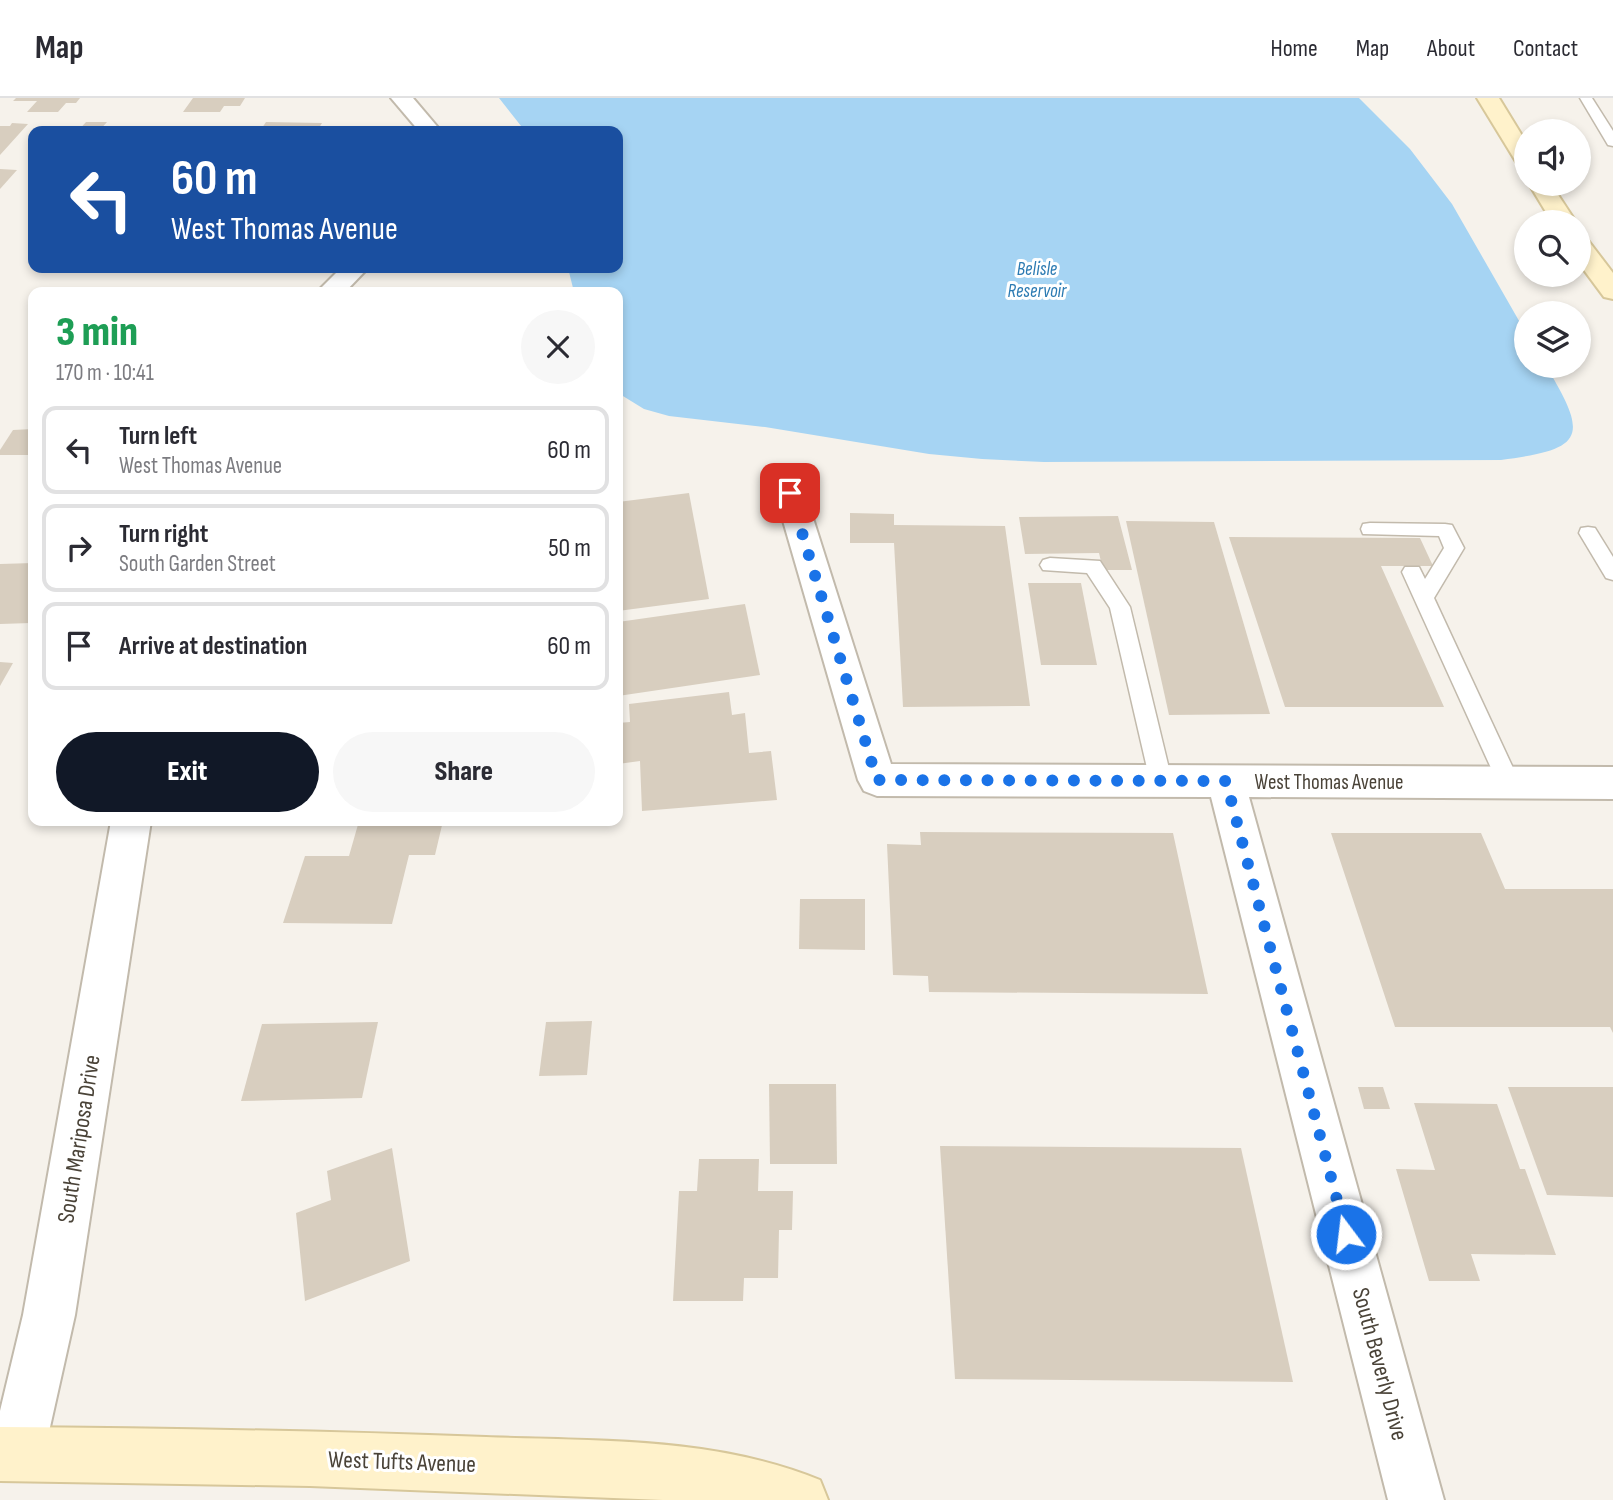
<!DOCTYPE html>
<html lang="en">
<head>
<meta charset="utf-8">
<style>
  :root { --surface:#fff; --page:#f7f7f7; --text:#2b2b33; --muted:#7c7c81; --line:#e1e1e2; --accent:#111827 }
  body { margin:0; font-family:"Sofia Sans Condensed",sans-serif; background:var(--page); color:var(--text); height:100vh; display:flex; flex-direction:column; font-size:26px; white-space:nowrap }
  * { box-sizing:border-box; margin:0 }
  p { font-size:23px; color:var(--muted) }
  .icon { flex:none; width:38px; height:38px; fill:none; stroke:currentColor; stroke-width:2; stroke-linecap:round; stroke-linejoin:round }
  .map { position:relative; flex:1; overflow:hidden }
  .sheet { position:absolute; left:28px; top:189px; width:595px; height:539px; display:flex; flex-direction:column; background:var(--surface); border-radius:14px; box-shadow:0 4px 10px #0003 }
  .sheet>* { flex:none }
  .banner { position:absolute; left:28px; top:28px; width:595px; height:147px; border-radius:14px; box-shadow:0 4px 10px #0003; background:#1a4fa0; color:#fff; overflow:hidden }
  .controls { position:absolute; left:1514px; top:21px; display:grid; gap:14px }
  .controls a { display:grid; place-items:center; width:77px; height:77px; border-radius:50%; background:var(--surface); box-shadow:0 4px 10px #0003; font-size:35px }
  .pin { position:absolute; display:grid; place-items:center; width:60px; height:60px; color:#fff; margin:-30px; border-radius:14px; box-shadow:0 4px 10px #0006 }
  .me { position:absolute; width:77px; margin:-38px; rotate:345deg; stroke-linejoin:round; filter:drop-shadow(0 0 5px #0008) }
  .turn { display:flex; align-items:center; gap:24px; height:147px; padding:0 28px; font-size:32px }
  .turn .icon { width:91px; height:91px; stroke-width:2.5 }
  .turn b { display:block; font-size:49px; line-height:60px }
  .round { display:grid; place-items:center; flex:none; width:74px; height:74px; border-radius:37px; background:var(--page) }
  .headline { display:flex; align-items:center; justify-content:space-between; height:119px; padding:0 28px }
  h1 { font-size:42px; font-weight:800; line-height:52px; color:#1e9e55 }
  .primary-button { display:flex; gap:14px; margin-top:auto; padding:14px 28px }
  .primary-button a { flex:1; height:80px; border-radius:42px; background:var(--accent); color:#fff; font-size:28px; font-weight:800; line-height:80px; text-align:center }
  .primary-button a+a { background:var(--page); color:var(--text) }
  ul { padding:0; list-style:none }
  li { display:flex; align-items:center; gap:21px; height:88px; margin:0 14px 10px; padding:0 14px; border:4px solid var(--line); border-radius:14px }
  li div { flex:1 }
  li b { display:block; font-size:26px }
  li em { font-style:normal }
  header { display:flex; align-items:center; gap:42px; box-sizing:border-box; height:98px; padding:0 35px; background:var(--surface); border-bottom:2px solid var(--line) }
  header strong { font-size:33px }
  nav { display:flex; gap:38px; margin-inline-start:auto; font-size:24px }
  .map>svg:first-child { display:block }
</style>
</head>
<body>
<header>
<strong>Map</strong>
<nav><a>Home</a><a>Map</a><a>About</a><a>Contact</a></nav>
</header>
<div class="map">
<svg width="1613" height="1402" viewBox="0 0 1613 1402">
  <rect width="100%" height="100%" fill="#f6f2eb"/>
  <path fill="#a6d4f3" d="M499,0H1359L1410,51L1452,106L1526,235V268H1546C1589,339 1585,351 1501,362L1044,364L982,361L929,356L765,329L669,318L644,311L618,295V194H574L568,170H618V33H525Z"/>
  <g fill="#d8cebf">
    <path d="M16,0H80L76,5H66L58,14H27L37,3H13Z"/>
    <path d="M193,0H245L240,8H224L220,14H183Z"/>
    <path d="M86,24H107L99,33H78Z"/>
    <path d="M266,24L322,25L317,33H260Z"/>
    <path d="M12,25L28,26L0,57V28H10Z"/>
    <path d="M0,71L17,72L0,91Z"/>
    <path d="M33,331V357H0V352L13,332Z"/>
    <path d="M689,395L709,501L618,513V404Z"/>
    <path d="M850,415L894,416V427L1005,428L1030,608L903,609L894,445H850Z"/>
    <path d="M1118,418L1132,472H1103L1099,455L1025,456L1019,419Z"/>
    <path d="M1126,423L1214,424L1270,616L1169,617Z"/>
    <path d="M1229,439L1420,440L1433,468H1381L1444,609H1285Z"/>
    <path d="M33,465V520L31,525L0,526V466Z"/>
    <path d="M1028,485H1081L1097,567H1041Z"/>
    <path d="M745,506L760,577L618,598V524Z"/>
    <path d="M0,564L13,565L0,588Z"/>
    <path d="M729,594L732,617L745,615L749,655L771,653L777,702L642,713L640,663L618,666V625L630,624L629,606Z"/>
    <path d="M359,723H443L435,757H409L392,826L283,825L305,758H349Z"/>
    <path d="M920,734L1173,735L1208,896L929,894L928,878L893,877L887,746L921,747Z"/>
    <path d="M1331,735H1481L1505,791H1613V935L1610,929H1395Z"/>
    <path d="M800,801H865V852L799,851Z"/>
    <path d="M592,923L587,977L539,978L546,924Z"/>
    <path d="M378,924L362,1000L241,1003L262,926Z"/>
    <path d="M769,986H836L837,1066H770Z"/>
    <path d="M1358,989H1383L1390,1011H1364Z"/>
    <path d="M1508,989H1613V1099L1547,1097Z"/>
    <path d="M1414,1005L1497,1006L1520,1071H1525L1556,1157L1471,1156L1480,1183H1429L1396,1071L1435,1072Z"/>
    <path d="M940,1048L1241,1050L1293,1284L955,1281Z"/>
    <path d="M392,1050L410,1163L305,1203L296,1115L331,1102L327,1073Z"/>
    <path d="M699,1061H759L758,1093H793L792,1132H779L778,1180H744L743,1203H673L679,1093H697Z"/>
  </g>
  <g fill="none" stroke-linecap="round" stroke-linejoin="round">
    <g stroke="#c2baac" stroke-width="3">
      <g id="lane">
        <path d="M1580,0H1592L1613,33V48L1608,47Z"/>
        <path d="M1370,425L1445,426L1452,427L1464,450L1434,500L1520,685L1517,692L1509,694L1501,692L1402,474L1405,469H1419L1425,481L1444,450L1439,438L1363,436L1361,431L1363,426Z"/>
        <path d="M1588,429L1595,430L1613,459V482L1606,480L1579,435L1581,430Z"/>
        <path d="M1050,460L1100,463L1130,509L1172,683L1169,690L1161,692L1153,690L1150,683L1110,510L1087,475L1043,472L1040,467L1043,462Z"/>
      </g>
    </g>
    <g stroke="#c2baac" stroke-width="4">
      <g id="street">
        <path d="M391,0H413L441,33H419Z"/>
        <path d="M341,170H368L345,194H317Z"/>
        <path d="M790,385L801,388L805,395L891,666L1613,669V701L1249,699L1444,1402H1388L1211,699L877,698L864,693L858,682L775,395L779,388Z"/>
        <path d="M111,723H151L75,1217L44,1356L36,1375L17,1383L0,1376V1313L23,1217Z"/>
      </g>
    </g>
    <g stroke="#d7c79a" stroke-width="4">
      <g id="secondary">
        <path d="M1477,0H1499L1526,44V69L1518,67Z"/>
        <path d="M1529,86H1551L1576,124H1552Z"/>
        <path d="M1578,139L1587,141L1613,175V201L1604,199L1578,164Z"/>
        <path d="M0,1329C162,1330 324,1333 486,1339C598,1343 715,1339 820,1382L828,1402H663L310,1388L0,1383Z"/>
      </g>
    </g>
    <use href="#lane" fill="#fff" fill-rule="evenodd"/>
    <use href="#street" fill="#fff" fill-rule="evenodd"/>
    <use href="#secondary" fill="#fff2cb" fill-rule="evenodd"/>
  </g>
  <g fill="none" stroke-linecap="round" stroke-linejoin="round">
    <path stroke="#1a73e8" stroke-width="12" stroke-dasharray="0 21.6" d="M790,395L877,682L1226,683L1346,1136"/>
  </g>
  <g text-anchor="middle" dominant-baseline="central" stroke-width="6" stroke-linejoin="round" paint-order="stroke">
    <g font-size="19" font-style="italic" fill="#2b7ab2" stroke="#fff">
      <text x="1037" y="171">Belisle<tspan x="1037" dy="22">Reservoir</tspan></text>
    </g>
    <g font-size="21" fill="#4a4338" stroke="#fff">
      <text x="1329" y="684">West Thomas Avenue</text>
    </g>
    <g font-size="24" fill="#4a4338" stroke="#fff">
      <text transform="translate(79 1041) rotate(-81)">South Mariposa Drive</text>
      <text transform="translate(1380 1266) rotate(75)">South Beverly Drive</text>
      <text transform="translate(402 1364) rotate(2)">West Tufts Avenue</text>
    </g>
  </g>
</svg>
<div class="controls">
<a><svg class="icon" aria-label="sound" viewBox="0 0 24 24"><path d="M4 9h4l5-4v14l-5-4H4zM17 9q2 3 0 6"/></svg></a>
<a><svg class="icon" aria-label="search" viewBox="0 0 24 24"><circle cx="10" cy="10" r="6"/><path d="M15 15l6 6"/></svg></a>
<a><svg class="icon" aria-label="layers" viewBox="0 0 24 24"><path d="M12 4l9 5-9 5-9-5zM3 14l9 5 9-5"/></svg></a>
</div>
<div class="pin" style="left:790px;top:395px;background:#d93025"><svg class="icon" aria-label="arrive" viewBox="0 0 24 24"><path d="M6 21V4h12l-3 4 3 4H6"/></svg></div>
<svg class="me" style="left:1346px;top:1136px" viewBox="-20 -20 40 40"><circle r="17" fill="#1a73e8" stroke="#fff" stroke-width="3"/><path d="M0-11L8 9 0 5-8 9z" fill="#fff"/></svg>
<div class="banner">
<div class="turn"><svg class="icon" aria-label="left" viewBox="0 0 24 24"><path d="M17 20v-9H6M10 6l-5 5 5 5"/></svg><div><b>60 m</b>West Thomas Avenue</div></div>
</div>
<section class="sheet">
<div class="headline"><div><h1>3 min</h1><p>170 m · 10:41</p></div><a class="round"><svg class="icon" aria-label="close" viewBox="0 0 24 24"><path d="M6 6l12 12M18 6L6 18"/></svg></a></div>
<ul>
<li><svg class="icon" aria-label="left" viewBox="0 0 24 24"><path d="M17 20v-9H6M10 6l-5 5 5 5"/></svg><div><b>Turn left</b><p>West Thomas Avenue</p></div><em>60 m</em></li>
<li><svg class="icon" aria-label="right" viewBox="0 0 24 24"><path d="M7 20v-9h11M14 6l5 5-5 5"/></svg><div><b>Turn right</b><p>South Garden Street</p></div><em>50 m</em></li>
<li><svg class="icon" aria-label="arrive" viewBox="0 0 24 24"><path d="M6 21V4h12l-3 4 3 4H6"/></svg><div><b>Arrive at destination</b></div><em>60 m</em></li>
</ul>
<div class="primary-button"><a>Exit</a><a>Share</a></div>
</section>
</div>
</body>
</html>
